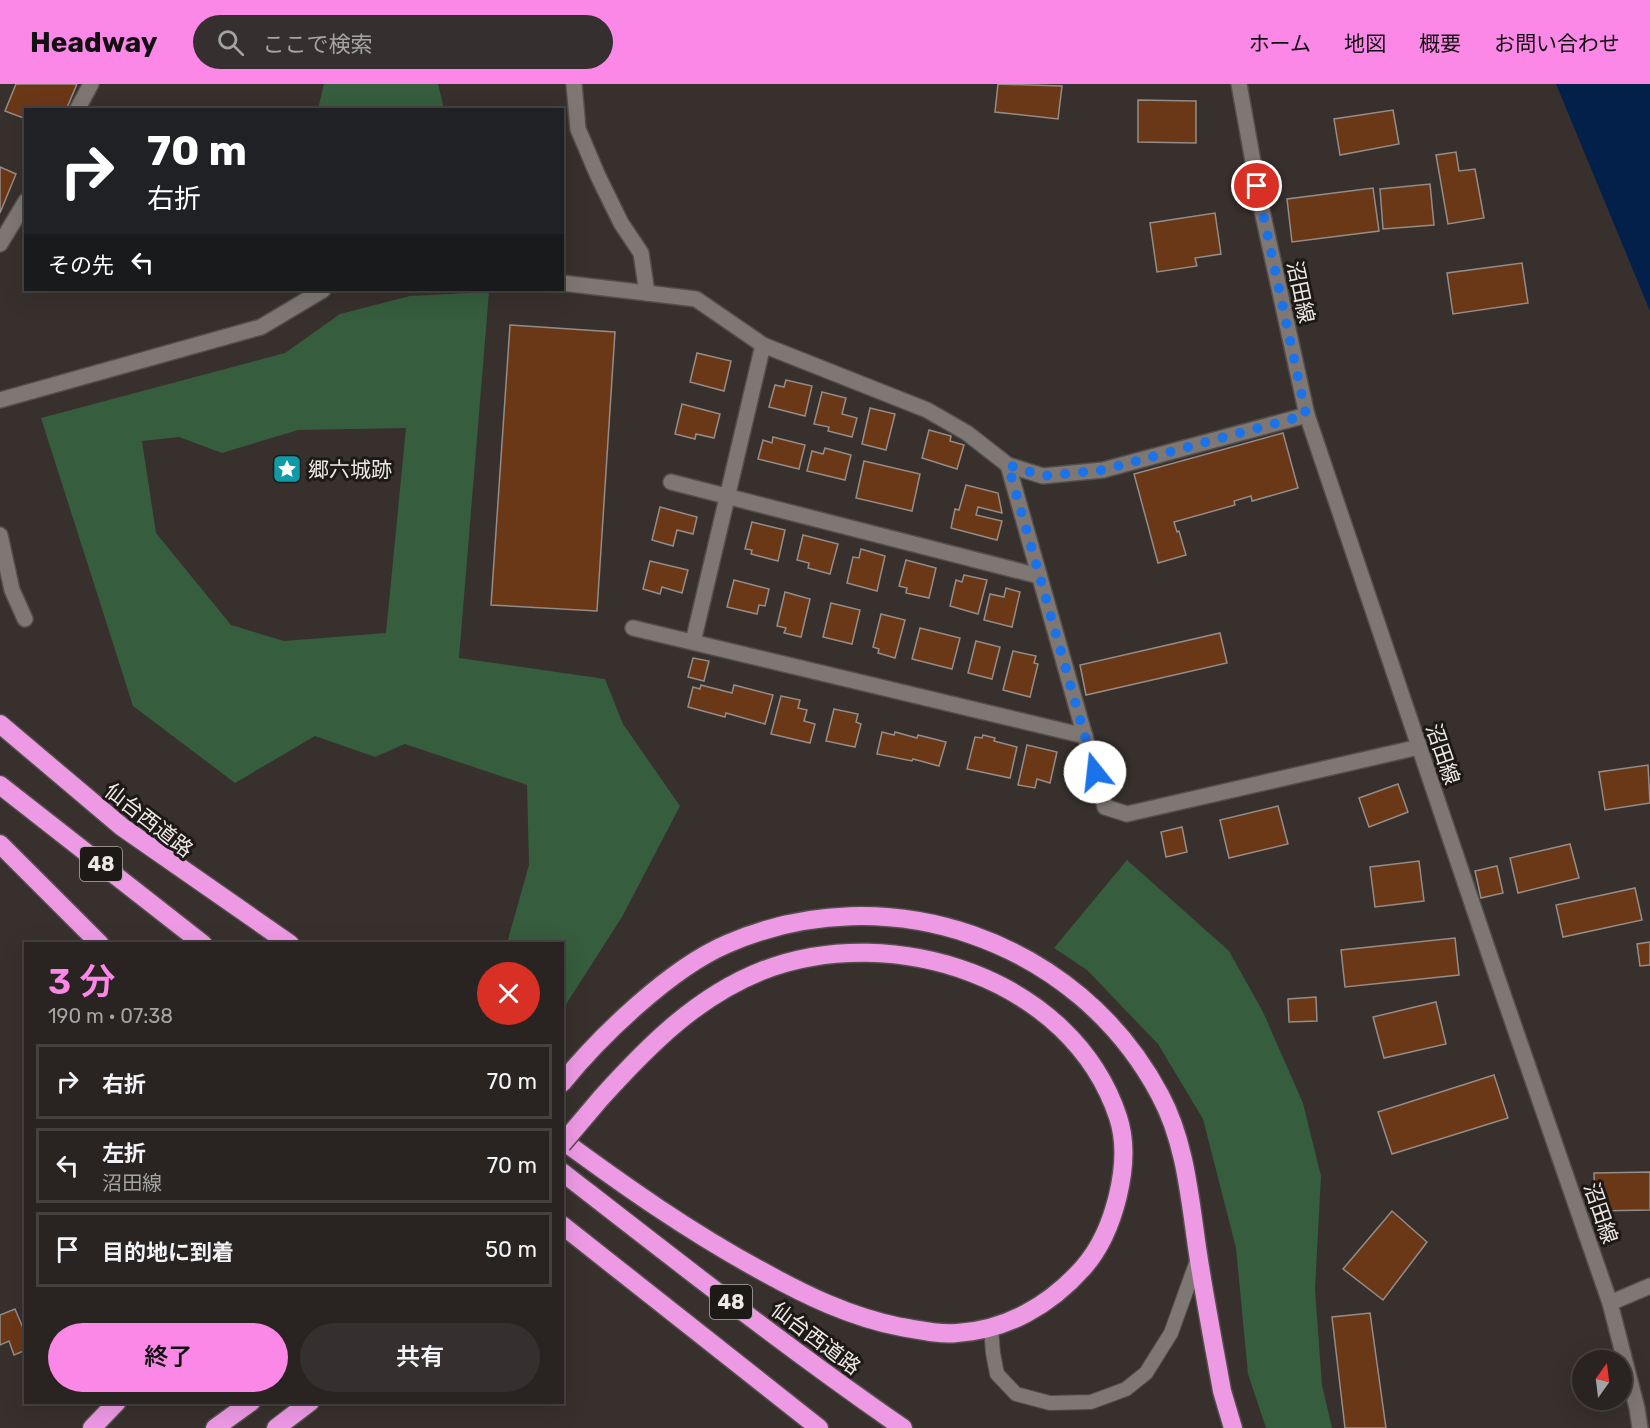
<!DOCTYPE html>
<html lang="ja">
<head>
<meta charset="utf-8">
<style>
  :root { --surface:#292422; --page:#35302f; --text:#f1f3f6; --muted:#a5a4a5; --line:#454140; --accent:#fb87e6 }
  body { margin:0; font-family:Rubik,"Noto Sans JP",sans-serif; background:var(--page); color:var(--text); height:100vh; display:flex; flex-direction:column; font-size:22px; white-space:nowrap }
  * { box-sizing:border-box; margin:0 }
  p { font-size:20px; color:var(--muted) }
  .icon { flex:none; width:33px; height:33px; fill:none; stroke:currentColor; stroke-width:2; stroke-linecap:round; stroke-linejoin:round }
  .map { position:relative; flex:1; overflow:hidden }
  .drawer { position:absolute; left:24px; top:858px; width:540px; height:462px; display:flex; flex-direction:column; background:var(--surface); border-radius:0px; box-shadow:0 6px 24px #0002,0 0 0 2px var(--line) }
  .drawer>* { flex:none }
  .banner { position:absolute; left:24px; top:24px; width:540px; height:183px; border-radius:0px; box-shadow:0 6px 24px #0002,0 0 0 2px var(--line); background:#202124; color:#fff; overflow:hidden }
  .needle { width:39px; rotate:14deg }
  .tools { position:absolute; left:1572px; top:1266px; display:grid; gap:12px }
  .tools a { display:grid; place-items:center; width:60px; height:60px; border-radius:50%; background:var(--surface); box-shadow:0 6px 24px #0002,0 0 0 2px var(--line); font-size:30px }
  .pin { position:absolute; display:grid; place-items:center; width:51px; height:51px; color:#fff; margin:-26px; border:3px solid #fff; border-radius:50%; box-shadow:0 2px 6px #0007 }
  .me { position:absolute; width:66px; margin:-33px; rotate:344deg; stroke-linejoin:round; filter:drop-shadow(0 0 4px #0008) }
  .turn { display:flex; align-items:center; gap:21px; height:126px; padding:0 24px; font-size:27px }
  .turn .icon { width:78px; height:78px; stroke-width:2.5 }
  .turn b { display:block; font-size:42px; line-height:51px }
  .then { display:flex; align-items:center; height:57px; padding:0 24px; background:#0003; gap:12px; font-size:22px }
  .round { display:grid; place-items:center; flex:none; width:63px; height:63px; border-radius:32px; background:var(--page) }
  .head { display:flex; align-items:center; justify-content:space-between; height:102px; padding:0 24px }
  h1 { font-size:36px; font-weight:600; line-height:45px; color:var(--accent) }
  .action { display:flex; gap:12px; margin-top:auto; padding:12px 24px }
  .action a { flex:1; height:69px; border-radius:36px; background:var(--accent); color:#111; font-size:24px; font-weight:600; line-height:69px; text-align:center }
  .action a+a { background:var(--page); color:var(--text) }
  ul { padding:0; list-style:none }
  li { display:flex; align-items:center; gap:18px; height:75px; margin:0 12px 9px; padding:0 12px; border:3px solid var(--line); border-radius:0px }
  li div { flex:1 }
  li b { display:block; font-size:22px }
  li em { font-style:normal }
  header { display:flex; align-items:center; gap:36px; box-sizing:border-box; height:84px; padding:0 30px; background:var(--accent); color:#111 }
  header strong { font-size:28px }
  nav { display:flex; gap:33px; margin-inline-start:auto; font-size:21px }
  .search { width:420px; height:54px; background:var(--page); display:flex; align-items:center; gap:15px; box-sizing:border-box; padding:0 21px; border-radius:33px; color:var(--muted); font-size:22px }
  .map>svg:first-child { display:block }
</style>
</head>
<body>
<header>
<strong>Headway</strong>
<div class="search"><svg class="icon" aria-label="search" viewBox="0 0 24 24"><circle cx="10" cy="10" r="6"/><path d="M15 15l6 6"/></svg>ここで検索</div>
<nav><a>ホーム</a><a>地図</a><a>概要</a><a>お問い合わせ</a></nav>
</header>
<div class="map">
<svg width="1650" height="1344" viewBox="0 0 1650 1344">
  <rect width="100%" height="100%" fill="#37302d"/>
  <g fill="#365d3d" fill-rule="evenodd">
    <path d="M324,0H438L444,25H318Z"/>
    <path d="M489,208L459,574L605,595L623,640L680,722L622,833L563,925L562,860L507,859L529,781L527,701L405,660L375,673L315,652L235,699L133,622L41,334L285,269L340,230L410,212ZM406,344L386,549L284,557L231,541L156,449L142,357L179,353L222,369L298,346Z"/>
    <path d="M1127,776L1229,867L1263,928L1303,1019L1321,1092L1315,1205L1322,1301L1332,1344H1266L1248,1290L1236,1164L1203,1035L1158,960L1087,886L1054,864Z"/>
  </g>
  <path fill="#02204a" d="M1556,0H1650V227Z"/>
  <g fill="#6b3817" stroke="#948c88" stroke-width="1.5">
    <path d="M16,0H77L66,26H26V35L5,27Z"/>
    <path d="M998,0L1062,2L1058,35L995,28Z"/>
    <path d="M1138,16L1196,17V59L1138,58Z"/>
    <path d="M1393,26L1399,60L1340,71L1334,35Z"/>
    <path d="M1456,68L1459,87L1475,85L1484,134L1448,140L1436,71Z"/>
    <path d="M0,83L16,90L0,129Z"/>
    <path d="M1430,100L1434,141L1383,145L1380,105Z"/>
    <path d="M1373,104L1379,147L1292,158L1287,115Z"/>
    <path d="M1215,129L1221,170L1195,174L1197,182L1157,188L1150,139Z"/>
    <path d="M1522,179L1528,219L1453,230L1447,189Z"/>
    <path d="M510,241L615,248L597,527L491,521Z"/>
    <path d="M697,269L731,277L724,307L690,298Z"/>
    <path d="M786,296L812,302L805,332L769,323L775,301L784,303Z"/>
    <path d="M822,308L846,314L842,330L857,334L852,353L828,347L829,343L814,340Z"/>
    <path d="M682,320L720,330L714,354L696,350L695,355L675,350Z"/>
    <path d="M870,324L895,330L886,366L862,360Z"/>
    <path d="M929,346L951,352L950,357L964,361L957,385L922,374Z"/>
    <path d="M1283,349L1298,404L1252,417L1251,412L1234,417L1235,421L1174,438L1177,448L1179,447L1186,471L1158,479L1134,390Z"/>
    <path d="M773,353L805,361L799,385L758,375L763,356L772,359Z"/>
    <path d="M825,364L851,371L845,396L807,387L812,367L823,370Z"/>
    <path d="M864,377L920,390L912,427L856,414Z"/>
    <path d="M966,401L998,409L1002,429L978,423L976,431L1002,437L997,456L951,444L955,425L959,426Z"/>
    <path d="M660,423L697,433L693,450L677,446L673,462L652,456Z"/>
    <path d="M752,438L785,446L778,477L751,470L752,466L745,465Z"/>
    <path d="M803,451L838,460L830,490L808,484L809,479L797,476Z"/>
    <path d="M861,465L885,472L877,507L847,499L853,473L859,474Z"/>
    <path d="M906,476L936,484L929,514L906,509L907,504L899,502Z"/>
    <path d="M650,477L688,486L682,509L662,503L660,510L643,505Z"/>
    <path d="M964,491L987,496L978,530L950,522L956,496L962,498Z"/>
    <path d="M734,496L769,505L765,522L759,521L757,530L727,523Z"/>
    <path d="M1006,504L1020,508L1012,543L984,536L990,510L1004,513Z"/>
    <path d="M785,508L810,515L801,553L784,549L786,544L777,542Z"/>
    <path d="M831,519L860,526L852,560L823,553Z"/>
    <path d="M881,530L905,536L895,574L878,569L879,565L873,563Z"/>
    <path d="M920,544L960,554L952,585L912,575Z"/>
    <path d="M1220,549L1227,579L1086,611L1080,581Z"/>
    <path d="M976,557L1000,563L992,595L968,589Z"/>
    <path d="M1013,567L1036,572L1034,579L1038,580L1030,613L1003,606Z"/>
    <path d="M693,574L709,577L704,597L688,593Z"/>
    <path d="M701,601L732,609L734,601L773,611L765,640L726,629L725,633L688,623L693,603L700,605Z"/>
    <path d="M781,612L800,616L798,624L807,626L804,637L815,640L810,659L771,650Z"/>
    <path d="M834,625L858,630L856,638L861,640L855,663L826,657Z"/>
    <path d="M882,648L894,651L895,648L917,654L918,651L946,658L939,682L913,675L912,677L877,670Z"/>
    <path d="M983,651L995,654L994,657L1017,663L1010,694L967,685L975,653L982,654Z"/>
    <path d="M1027,661L1057,668L1050,699L1037,695L1035,704L1018,701Z"/>
    <path d="M1648,681L1650,719L1605,726L1599,688Z"/>
    <path d="M1398,700L1408,728L1369,743L1359,714Z"/>
    <path d="M1278,722L1288,760L1229,774L1220,736Z"/>
    <path d="M1182,743L1187,768L1166,773L1161,748Z"/>
    <path d="M1570,760L1579,794L1518,809L1510,774Z"/>
    <path d="M1419,777L1424,817L1375,823L1370,783Z"/>
    <path d="M1497,782L1503,809L1481,814L1475,787Z"/>
    <path d="M1635,804L1642,836L1563,853L1556,821Z"/>
    <path d="M1455,854L1459,891L1345,903L1341,866Z"/>
    <path d="M1650,858V881L1640,882L1637,860Z"/>
    <path d="M1316,913L1317,937L1289,938L1288,915Z"/>
    <path d="M1436,918L1446,960L1384,974L1373,933Z"/>
    <path d="M1494,991L1508,1034L1392,1070L1378,1028Z"/>
    <path d="M1650,1088V1126L1595,1127L1594,1089Z"/>
    <path d="M1392,1127L1427,1158L1383,1216L1343,1185Z"/>
    <path d="M15,1225L26,1251V1266L14,1271L9,1257L0,1261V1231Z"/>
    <path d="M1370,1229L1386,1344H1345L1332,1233Z"/>
  </g>
  <g fill="none" stroke-linecap="round" stroke-linejoin="round">
    <g stroke="#544e4b" stroke-width="16">
      <path id="service" d="M991,1244L993,1269L997,1290L1016,1310L1050,1319L1091,1318L1126,1305L1146,1289L1171,1249L1198,1174"/>
    </g>
    <g stroke="#544e4b" stroke-width="18">
      <g id="minor">
        <path d="M574,0L578,45L598,92L621,139L641,169L647,209L696,215L763,261L927,326L967,349L1008,381L1043,392L1103,386L1307,331"/>
        <path d="M77,26L91,0"/>
        <path d="M0,160L26,117"/>
        <path d="M562,199L647,209"/>
        <path d="M0,316L261,243L323,206"/>
        <path d="M1008,381L1105,723L1127,730L1419,663"/>
        <path d="M671,398L1039,492"/>
        <path d="M0,451L12,506L25,535"/>
        <path d="M633,544L1085,652"/>
        <path d="M693,558L763,261"/>
        <path d="M1610,1219L1650,1202"/>
      </g>
    </g>
    <g stroke="#544e4b" stroke-width="18">
      <path id="tertiary" d="M1239,0L1261,122L1307,331L1496,890L1610,1219L1637,1324L1640,1344"/>
    </g>
    <g stroke="#544e4b" stroke-width="21">
      <g id="motorway">
        <path d="M0,640L122,743L290,860"/>
        <path d="M0,701L203,860"/>
        <path d="M0,760L100,860"/>
        <path d="M562,999C601,951 671,884 727,860C887,790 1078,856 1160,1011C1186,1059 1190,1117 1198,1170C1205,1216 1214,1262 1222,1307L1233,1344"/>
        <path d="M562,1056C626,1103 690,1148 760,1186C805,1211 850,1233 901,1243C919,1246 939,1251 957,1249C1007,1246 1050,1221 1083,1184C1114,1149 1133,1078 1118,1033C1072,894 893,837 764,886C697,912 648,962 601,1014"/>
        <path d="M562,1088C674,1175 786,1263 903,1344"/>
        <path d="M562,1141L819,1344"/>
        <path d="M92,1344L117,1318"/>
        <path d="M215,1344L251,1318"/>
        <path d="M276,1344L310,1318"/>
      </g>
    </g>
    <use href="#service" stroke="#7e7773" stroke-width="14"/>
    <use href="#minor" stroke="#7e7773" stroke-width="15"/>
    <use href="#tertiary" stroke="#7e7773" stroke-width="15"/>
    <use href="#motorway" stroke="#ed99e4" stroke-width="18"/>
    <g stroke="#544e4b" stroke-width="21" stroke-linecap="butt">
      <path id="motorway-bridge" d="M562,1060L601,1014"/>
    </g>
    <use href="#motorway-bridge" stroke="#ed99e4" stroke-width="18"/>
  </g>
  <g fill="none" stroke-linecap="round" stroke-linejoin="round">
    <path stroke="#1a73e8" stroke-width="10" stroke-dasharray="0 18" d="M1095,688L1008,381L1043,392L1103,386L1306,331L1257,102"/>
  </g>
  <defs>
    <g id="sight-square" transform="scale(1.5)"><rect x="-9" y="-9" width="18" height="18" rx="4" fill="#0f9aa8" stroke="#1c1917"/><path d="M0-6L1.8-2.2L6-1.7L2.9 1.2L3.7 5.4L0 3.3L-3.7 5.4L-2.9 1.2L-6-1.7L-1.8-2.2Z" fill="#fff"/></g>
  </defs>
  <g fill-rule="evenodd">
    <use href="#sight-square" x="287" y="385"/>
  </g>
  <g text-anchor="middle" dominant-baseline="central" stroke-width="6" stroke-linejoin="round" paint-order="stroke">
    <g fill="#1c1917" stroke="#aeaaa8" stroke-width="1.5">
      <rect x="80" y="763" width="42" height="34" rx="4.5"/>
      <rect x="710" y="1201" width="42" height="34" rx="4.5"/>
    </g>
    <g font-size="20" font-weight="bold" fill="#ede8e6">
      <text x="101" y="780">48</text>
      <text x="731" y="1218">48</text>
    </g>
    <g font-size="21" fill="#ede8e6" stroke="#1c1917">
      <text transform="translate(1301 208) rotate(78)">沼田線</text>
      <text transform="translate(1443 670) rotate(71)">沼田線</text>
      <text transform="translate(149 736) rotate(38)">仙台西道路</text>
      <text transform="translate(1601 1129) rotate(71)">沼田線</text>
      <text transform="translate(816 1254) rotate(37)">仙台西道路</text>
    </g>
    <g font-size="21" fill="#ede8e6" stroke="#1c1917" text-anchor="start">
      <text x="308" y="385">郷六城跡</text>
    </g>
  </g>
</svg>
<div class="tools">
<a><svg class="needle" viewBox="-14 -14 28 28"><path d="M0-13l5 13h-10z" fill="#e53935"/><path d="M0 13l5-13h-10z" fill="#a5a4a5"/></svg></a>
</div>
<div class="pin" style="left:1257px;top:102px;background:#d93025"><svg class="icon" aria-label="arrive" viewBox="0 0 24 24"><path d="M6 21V4h12l-3 4 3 4H6"/></svg></div>
<svg class="me" style="left:1095px;top:688px" viewBox="-20 -20 40 40"><circle r="19" fill="#fff"/><path d="M0-13L10 11 0 6-10 11z" fill="#1a73e8"/></svg>
<div class="banner">
<div class="turn"><svg class="icon" aria-label="right" viewBox="0 0 24 24"><path d="M7 20v-9h11M14 6l5 5-5 5"/></svg><div><b>70 m</b>右折</div></div>
<div class="then">その先<svg class="icon" aria-label="left" viewBox="0 0 24 24"><path d="M17 20v-9H6M10 6l-5 5 5 5"/></svg></div>
</div>
<section class="drawer">
<div class="head"><div><h1>3 分</h1><p>190 m · 07:38</p></div><a class="round" style="background:#d93025;color:#fff"><svg class="icon" aria-label="close" viewBox="0 0 24 24"><path d="M6 6l12 12M18 6L6 18"/></svg></a></div>
<ul>
<li><svg class="icon" aria-label="right" viewBox="0 0 24 24"><path d="M7 20v-9h11M14 6l5 5-5 5"/></svg><div><b>右折</b></div><em>70 m</em></li>
<li><svg class="icon" aria-label="left" viewBox="0 0 24 24"><path d="M17 20v-9H6M10 6l-5 5 5 5"/></svg><div><b>左折</b><p>沼田線</p></div><em>70 m</em></li>
<li><svg class="icon" aria-label="arrive" viewBox="0 0 24 24"><path d="M6 21V4h12l-3 4 3 4H6"/></svg><div><b>目的地に到着</b></div><em>50 m</em></li>
</ul>
<div class="action"><a>終了</a><a>共有</a></div>
</section>
</div>
</body>
</html>
